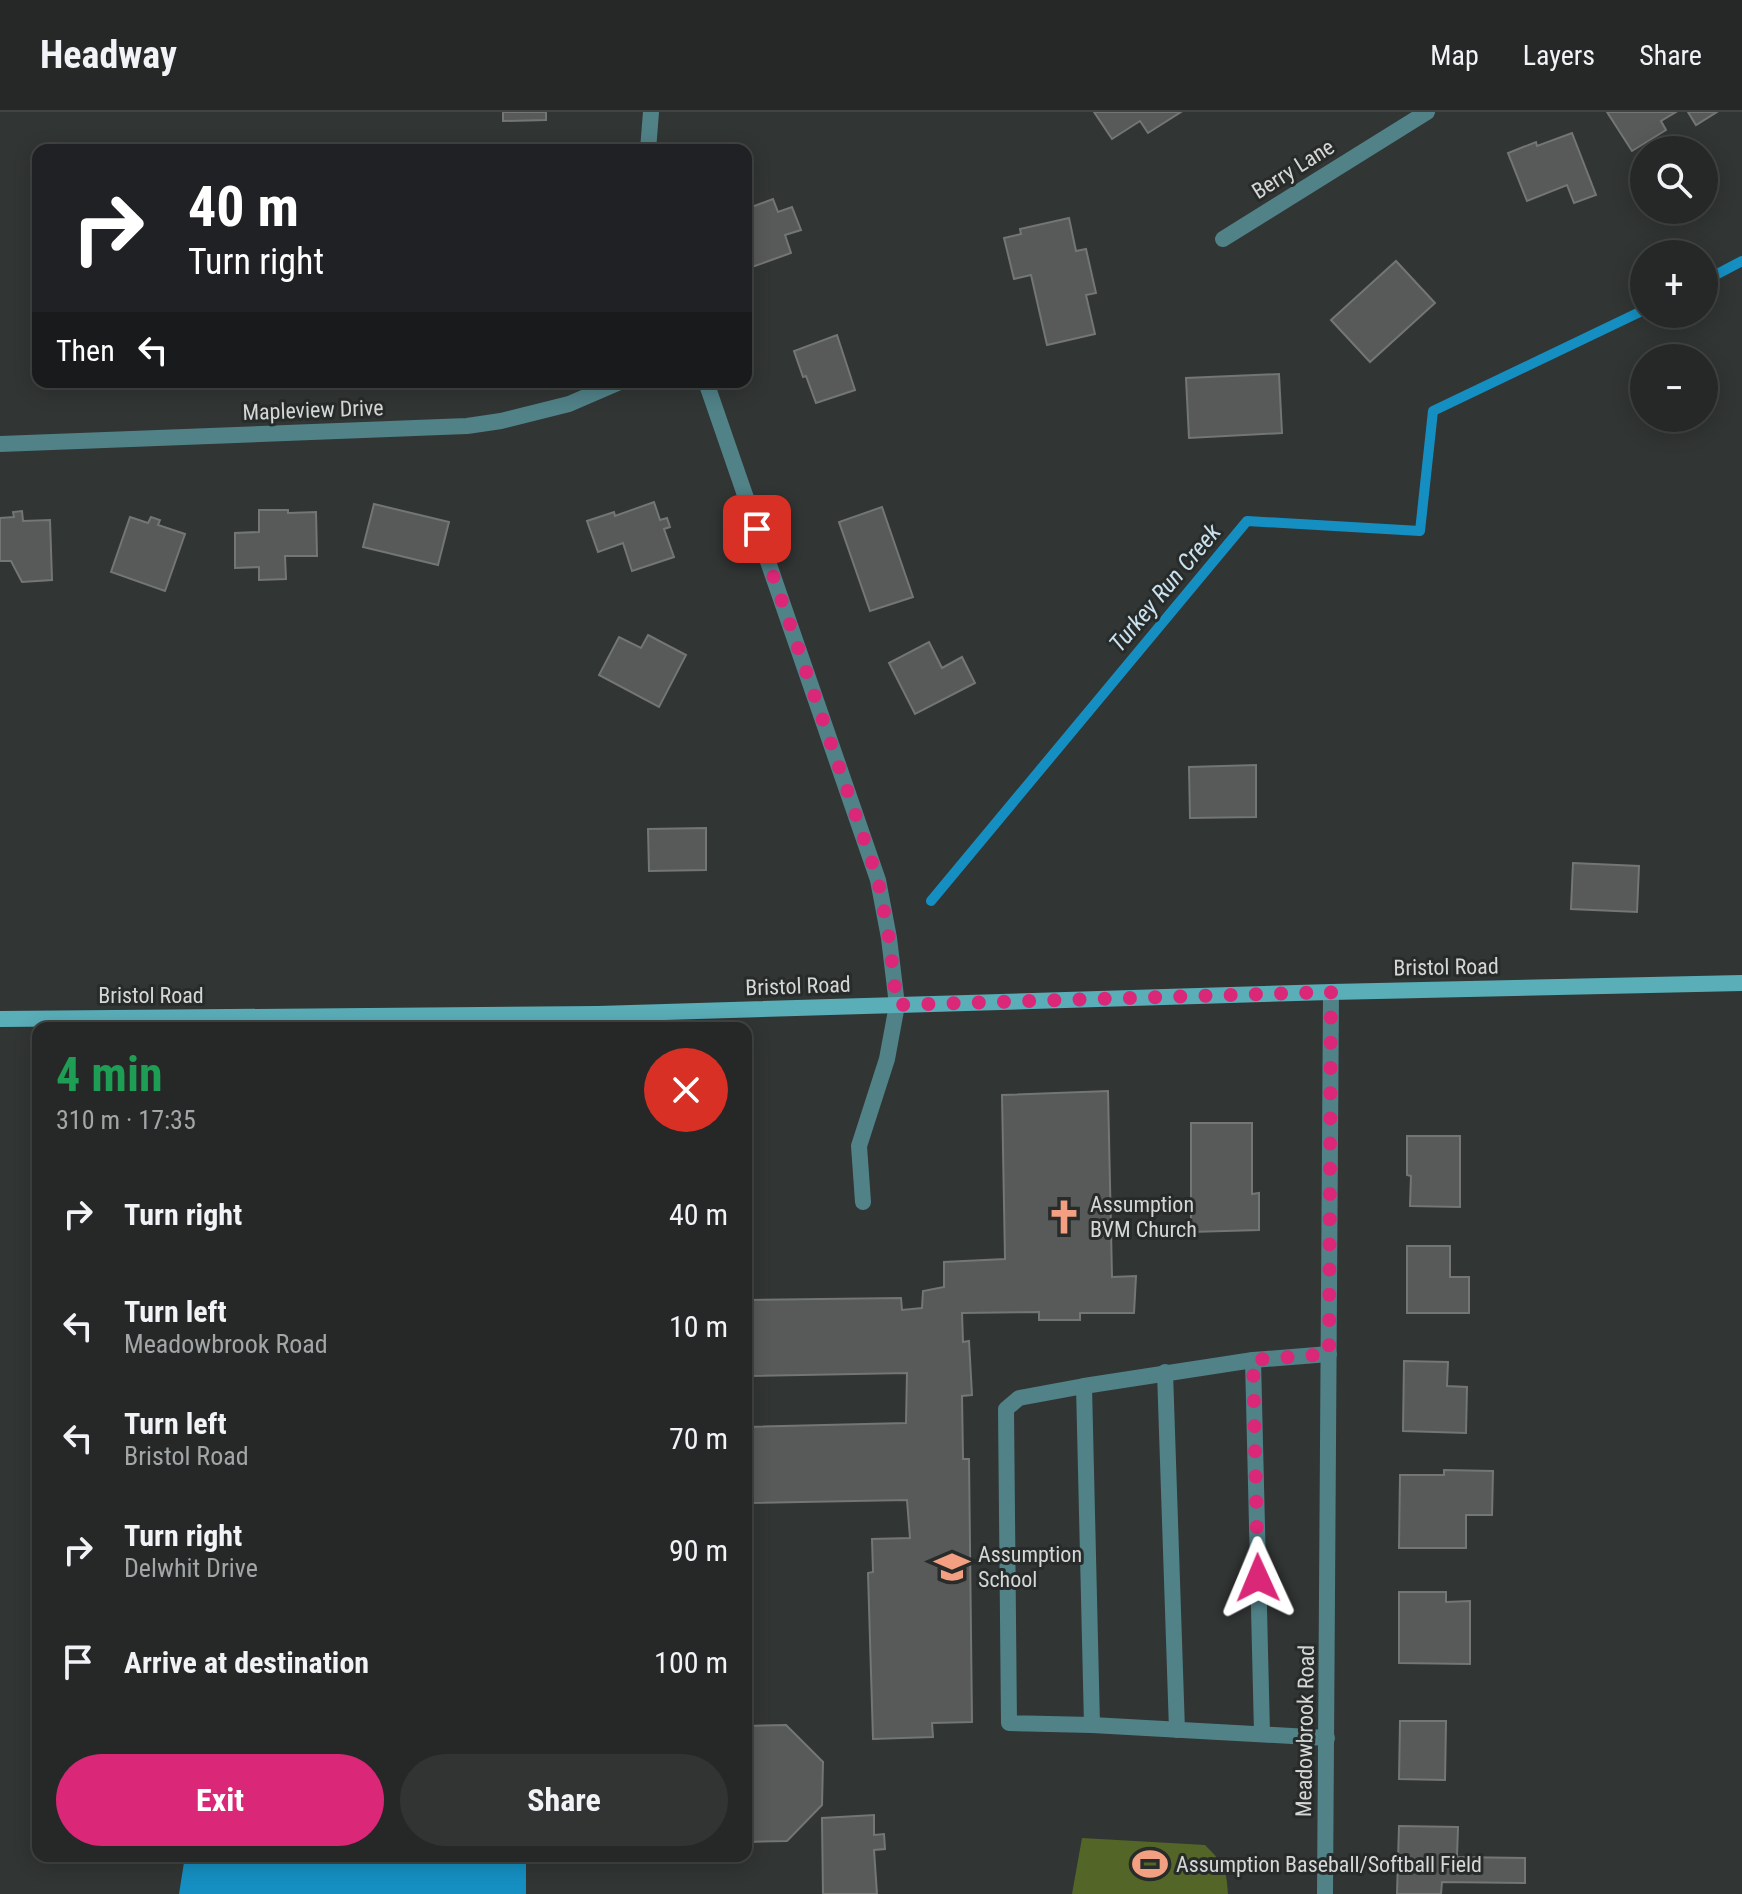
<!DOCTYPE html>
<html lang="en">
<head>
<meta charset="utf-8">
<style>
  :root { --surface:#252827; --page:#313433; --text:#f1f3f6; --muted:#a3a6a7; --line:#424444; --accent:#db2777 }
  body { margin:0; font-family:"Roboto Condensed",sans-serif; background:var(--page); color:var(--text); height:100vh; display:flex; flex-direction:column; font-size:30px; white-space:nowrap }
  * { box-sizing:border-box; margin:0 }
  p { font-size:26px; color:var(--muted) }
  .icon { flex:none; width:44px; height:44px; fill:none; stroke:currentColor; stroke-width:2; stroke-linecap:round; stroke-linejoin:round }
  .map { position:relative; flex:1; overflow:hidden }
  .side { position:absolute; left:32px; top:910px; width:720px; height:840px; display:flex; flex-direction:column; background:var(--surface); border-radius:16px; box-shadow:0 4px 20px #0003,0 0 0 2px var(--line) }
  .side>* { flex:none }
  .top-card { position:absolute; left:32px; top:32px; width:720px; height:244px; border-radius:16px; box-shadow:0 4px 20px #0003,0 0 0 2px var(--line); background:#202124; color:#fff; overflow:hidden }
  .controls { position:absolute; left:1630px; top:24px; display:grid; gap:16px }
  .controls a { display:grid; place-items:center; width:88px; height:88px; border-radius:50%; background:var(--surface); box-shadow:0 4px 20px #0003,0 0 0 2px var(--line); font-size:40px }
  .pin { position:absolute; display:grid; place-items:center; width:68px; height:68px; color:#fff; margin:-34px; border-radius:16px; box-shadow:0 4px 12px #0006 }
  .me { position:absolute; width:88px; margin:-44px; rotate:359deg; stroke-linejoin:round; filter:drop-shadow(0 0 6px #0008) }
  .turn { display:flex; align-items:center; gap:28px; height:168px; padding:0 24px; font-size:36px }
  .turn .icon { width:104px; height:104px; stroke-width:2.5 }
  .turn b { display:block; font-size:56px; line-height:68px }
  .then { display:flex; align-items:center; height:76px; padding:0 24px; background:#0003; gap:16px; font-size:30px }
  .round { display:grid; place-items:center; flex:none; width:84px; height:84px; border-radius:42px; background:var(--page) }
  .headline { display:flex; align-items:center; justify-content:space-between; height:136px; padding:0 24px }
  h1 { font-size:48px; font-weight:700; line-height:60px; color:#1e9e55 }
  .button { display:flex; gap:16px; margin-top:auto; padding:16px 24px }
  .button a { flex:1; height:92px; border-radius:48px; background:var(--accent); color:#fff; font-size:32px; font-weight:700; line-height:92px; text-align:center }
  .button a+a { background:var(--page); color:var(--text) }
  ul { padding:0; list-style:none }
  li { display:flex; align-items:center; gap:24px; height:112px; padding:0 24px }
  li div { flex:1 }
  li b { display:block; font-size:30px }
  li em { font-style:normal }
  header { display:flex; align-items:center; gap:48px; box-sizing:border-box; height:112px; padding:0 40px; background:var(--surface); border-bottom:2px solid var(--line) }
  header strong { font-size:38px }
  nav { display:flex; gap:44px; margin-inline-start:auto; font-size:28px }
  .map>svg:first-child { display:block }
</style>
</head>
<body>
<header>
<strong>Headway</strong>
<nav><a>Map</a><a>Layers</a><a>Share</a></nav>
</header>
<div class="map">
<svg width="1742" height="1782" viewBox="0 0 1742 1782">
  <rect width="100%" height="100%" fill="#313534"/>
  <path fill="#536627" d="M1082,1726L1205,1733C1224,1752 1226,1755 1228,1782H1072Z"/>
  <path fill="#158fc1" d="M185,1744H526V1782H179Z"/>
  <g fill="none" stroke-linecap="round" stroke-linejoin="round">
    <g stroke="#158fc1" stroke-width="10">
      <path d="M1704,169L1742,149"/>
      <path d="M931,789L1247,409L1420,419L1433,299L1644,198"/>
    </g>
  </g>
  <g fill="#575a58" stroke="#737673" stroke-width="2">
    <path d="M503,0H546V8L503,9Z"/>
    <path d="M1094,0H1181L1148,21L1140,9L1112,27Z"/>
    <path d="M1607,0H1676L1661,9L1666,18L1632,39Z"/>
    <path d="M1688,0H1717L1696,13Z"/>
    <path d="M1572,21L1596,83L1574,91L1567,73L1527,89L1508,41L1536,30L1537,34Z"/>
    <path d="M773,87L778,100L792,95L801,118L785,123L791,141L752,155L746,139V97Z"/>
    <path d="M1069,106L1076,139L1086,137L1096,181L1086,183L1095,222L1047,233L1031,163L1014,167L1004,126L1021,122L1020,117Z"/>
    <path d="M1396,149L1435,191L1370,250L1331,208Z"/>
    <path d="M837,223L855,278L816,291L806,264L803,265L794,239Z"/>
    <path d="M1279,262L1282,321L1189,326L1186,266Z"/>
    <path d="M654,390L660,408L667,406L670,415L664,417L674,445L632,459L623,431L598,440L587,409L614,400L615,404Z"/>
    <path d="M374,392L449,410L438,453L363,435Z"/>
    <path d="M882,395L913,485L870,499L839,410Z"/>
    <path d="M259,398H288V401L316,400L317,444H285L286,467L259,468V455L235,456V421L259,420Z"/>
    <path d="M22,399L23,409L50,408L52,468L22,470L11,449H0V406L14,405L13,400Z"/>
    <path d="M130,405L148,411L151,405L160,408L158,413L185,422L165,479L111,460Z"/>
    <path d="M648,523L686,543L659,595L599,563L619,525L641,536Z"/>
    <path d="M929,530L942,556L962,545L975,571L915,602L889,551Z"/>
    <path d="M1256,653V705L1190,706L1189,655Z"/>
    <path d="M706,716V758L649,759L648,717Z"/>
    <path d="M1573,751L1639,754L1637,800L1571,797Z"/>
    <path d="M1108,979L1112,1165L1136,1164L1134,1201H1080V1208H1039V1200L962,1201L963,1230L969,1229L972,1283L962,1284L963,1347H969L972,1610L932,1611L933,1625L873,1627L868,1461L873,1460L872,1427L910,1426L907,1388L746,1391V1315L906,1311L907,1261L746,1264V1188L901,1186L902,1198L922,1196L923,1179L944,1175V1150L1005,1147L1002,983Z"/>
    <path d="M1191,1011H1252V1082L1259,1081V1118L1191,1120Z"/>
    <path d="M1407,1024H1460V1095L1410,1094L1411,1064L1407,1063Z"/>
    <path d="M1407,1134H1450V1165H1469V1201H1407Z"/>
    <path d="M1404,1249L1448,1250L1447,1274L1467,1275L1466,1321L1403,1319Z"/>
    <path d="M1444,1358L1493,1359L1492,1403H1466V1436H1399L1400,1363H1444Z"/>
    <path d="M1399,1480H1446V1490L1470,1489V1552L1399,1551Z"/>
    <path d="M1400,1609H1446L1445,1668L1399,1667Z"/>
    <path d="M786,1613L823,1650L822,1693L787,1729L746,1730V1614Z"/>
    <path d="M874,1703V1723L884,1722L885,1737L874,1738L877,1782H823L822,1706Z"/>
    <path d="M1399,1714L1458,1715L1457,1745L1525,1746V1771L1442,1770L1441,1782H1397Z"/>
  </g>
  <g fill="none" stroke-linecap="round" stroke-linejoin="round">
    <g stroke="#508288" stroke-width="16">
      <path d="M863,1090L859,1034L887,947L897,893"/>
      <path d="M1253,1248L1262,1621"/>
      <path d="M1165,1260L1177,1618"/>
      <path d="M1084,1274L1092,1613"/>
      <path d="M1327,1626L1092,1613L1009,1611L1006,1297L1019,1286L1084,1274L1253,1248L1329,1242"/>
    </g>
    <g stroke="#508288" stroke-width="16">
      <path d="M648,38L651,0"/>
      <path d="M1223,127L1427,0"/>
      <path d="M706,270L878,768L889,826L897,893"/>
      <path d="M0,332L467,314L501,309L569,292L620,270"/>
      <path d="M1325,1782L1331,880"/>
    </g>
    <path stroke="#5aaeb8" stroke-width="16" d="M0,907L598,902L1331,880L1742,871"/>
  </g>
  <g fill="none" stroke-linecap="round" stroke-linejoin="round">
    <path stroke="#db2777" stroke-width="14" stroke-dasharray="0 25.2" d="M757,417L878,768L889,826L897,893L1331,880L1329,1242L1253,1248L1258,1466"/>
  </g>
  <defs>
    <g id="church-bare" transform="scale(2.76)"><path d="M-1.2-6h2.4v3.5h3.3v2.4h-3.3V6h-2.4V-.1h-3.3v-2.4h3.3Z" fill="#f2a081" stroke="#272b2a" stroke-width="2.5" paint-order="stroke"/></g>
    <g id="school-bare" transform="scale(2.76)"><path d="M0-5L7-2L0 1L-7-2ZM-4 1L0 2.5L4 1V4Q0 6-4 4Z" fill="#f2a081" stroke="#272b2a" stroke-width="2.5" paint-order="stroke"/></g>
    <g id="stadium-bare" transform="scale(2.76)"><path d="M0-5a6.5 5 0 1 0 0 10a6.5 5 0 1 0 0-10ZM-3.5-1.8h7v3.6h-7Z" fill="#f2a081" stroke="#272b2a" stroke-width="2.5" paint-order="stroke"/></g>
  </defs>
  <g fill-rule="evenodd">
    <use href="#church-bare" x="1064" y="1105"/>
    <use href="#school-bare" x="952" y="1455"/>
    <use href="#stadium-bare" x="1150" y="1752"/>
  </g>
  <g text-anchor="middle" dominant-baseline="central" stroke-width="6" stroke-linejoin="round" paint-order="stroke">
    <g font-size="22" fill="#d5d7d7" stroke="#272b2a">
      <text transform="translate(1293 57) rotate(-32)">Berry Lane</text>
      <text transform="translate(313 298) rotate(-2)">Mapleview Drive</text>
      <text transform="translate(1446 855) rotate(-1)">Bristol Road</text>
      <text transform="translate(798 874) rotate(-2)">Bristol Road</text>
      <text x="151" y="883">Bristol Road</text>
      <text transform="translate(1305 1619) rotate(-89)">Meadowbrook Road</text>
    </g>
    <g font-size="22" fill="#d5d7d7" stroke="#272b2a" text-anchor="start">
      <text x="1090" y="1092">Assumption<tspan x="1090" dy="25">BVM Church</tspan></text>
      <text x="978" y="1442">Assumption<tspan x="978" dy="25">School</tspan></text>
      <text x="1176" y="1752">Assumption Baseball/Softball Field</text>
    </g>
    <g font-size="24" font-style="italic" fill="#cae1ee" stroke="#272b2a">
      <text transform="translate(1165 476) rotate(-50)">Turkey Run Creek</text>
    </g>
  </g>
</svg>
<div class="controls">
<a><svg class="icon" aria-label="search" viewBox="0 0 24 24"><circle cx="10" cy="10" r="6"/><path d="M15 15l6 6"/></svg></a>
<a>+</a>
<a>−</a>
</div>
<div class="pin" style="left:757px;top:417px;background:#d93025"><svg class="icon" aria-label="arrive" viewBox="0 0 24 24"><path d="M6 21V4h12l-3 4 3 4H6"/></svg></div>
<svg class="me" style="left:1258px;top:1466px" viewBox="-20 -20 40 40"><path d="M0-17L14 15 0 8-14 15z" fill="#db2777" stroke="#fff" stroke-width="4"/></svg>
<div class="top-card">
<div class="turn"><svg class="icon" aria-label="right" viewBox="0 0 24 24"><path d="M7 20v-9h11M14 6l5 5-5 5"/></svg><div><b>40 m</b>Turn right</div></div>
<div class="then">Then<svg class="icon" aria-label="left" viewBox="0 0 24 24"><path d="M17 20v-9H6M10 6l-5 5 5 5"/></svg></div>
</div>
<section class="side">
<div class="headline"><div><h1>4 min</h1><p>310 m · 17:35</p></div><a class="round" style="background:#d93025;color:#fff"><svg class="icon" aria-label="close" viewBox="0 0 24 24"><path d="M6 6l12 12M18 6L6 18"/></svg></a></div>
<ul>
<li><svg class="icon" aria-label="right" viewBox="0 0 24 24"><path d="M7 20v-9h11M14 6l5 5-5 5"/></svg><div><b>Turn right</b></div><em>40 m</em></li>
<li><svg class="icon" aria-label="left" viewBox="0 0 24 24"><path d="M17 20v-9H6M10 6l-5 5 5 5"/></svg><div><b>Turn left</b><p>Meadowbrook Road</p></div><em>10 m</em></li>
<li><svg class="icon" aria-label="left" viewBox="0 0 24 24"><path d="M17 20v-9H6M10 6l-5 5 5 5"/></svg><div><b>Turn left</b><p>Bristol Road</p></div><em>70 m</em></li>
<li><svg class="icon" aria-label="right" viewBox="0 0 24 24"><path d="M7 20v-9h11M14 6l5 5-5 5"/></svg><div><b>Turn right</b><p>Delwhit Drive</p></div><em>90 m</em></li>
<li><svg class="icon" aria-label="arrive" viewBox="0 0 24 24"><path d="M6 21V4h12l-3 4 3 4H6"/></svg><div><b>Arrive at destination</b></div><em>100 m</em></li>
</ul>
<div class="button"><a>Exit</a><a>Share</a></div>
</section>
</div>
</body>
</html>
